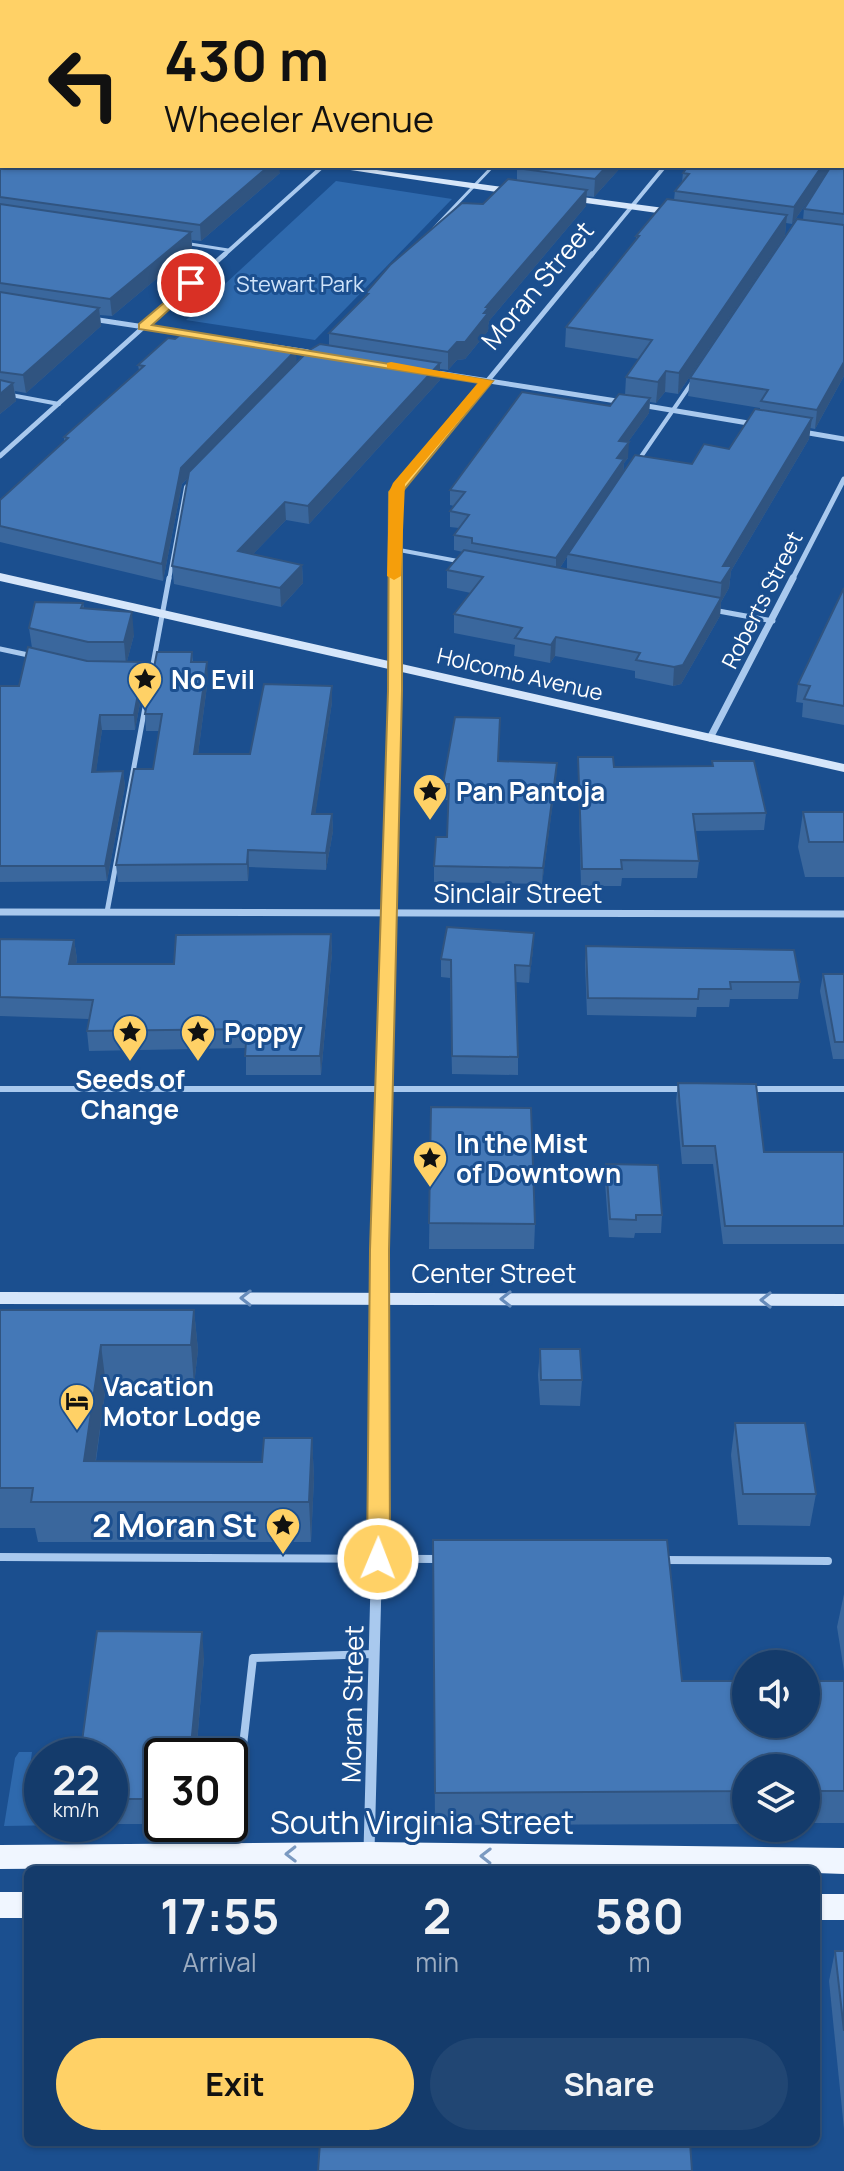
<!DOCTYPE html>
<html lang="en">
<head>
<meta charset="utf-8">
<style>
  :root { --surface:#143b6b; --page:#214673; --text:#f1f3f6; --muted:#9dadc1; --line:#33557e; --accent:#ffd166 }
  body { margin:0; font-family:Manrope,sans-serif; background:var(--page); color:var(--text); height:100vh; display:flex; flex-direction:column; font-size:30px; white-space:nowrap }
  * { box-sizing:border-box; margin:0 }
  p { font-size:26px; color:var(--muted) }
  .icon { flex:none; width:44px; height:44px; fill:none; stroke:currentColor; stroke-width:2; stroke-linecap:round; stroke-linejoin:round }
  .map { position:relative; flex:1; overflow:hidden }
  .sheet { position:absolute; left:24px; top:1866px; width:796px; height:280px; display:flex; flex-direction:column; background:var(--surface); border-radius:12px; box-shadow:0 2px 6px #0004,0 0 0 2px var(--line) }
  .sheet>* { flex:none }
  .banner { position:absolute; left:0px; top:0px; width:844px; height:168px; box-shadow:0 2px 6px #0004,0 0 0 2px var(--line); background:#ffd166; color:#111; overflow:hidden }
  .tools { position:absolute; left:732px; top:1650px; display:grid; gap:16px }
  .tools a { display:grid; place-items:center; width:88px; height:88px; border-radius:50%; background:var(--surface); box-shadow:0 2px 6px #0004,0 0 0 2px var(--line); font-size:40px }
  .speed { position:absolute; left:24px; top:1738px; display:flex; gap:16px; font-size:40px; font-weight:700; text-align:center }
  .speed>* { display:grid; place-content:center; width:104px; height:104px; border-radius:50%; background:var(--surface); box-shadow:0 2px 6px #0004,0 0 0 2px var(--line); line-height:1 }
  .speed small { font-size:20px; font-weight:400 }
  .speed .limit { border:4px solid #111; border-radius:12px; background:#fff; color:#111 }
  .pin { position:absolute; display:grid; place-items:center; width:68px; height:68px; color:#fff; margin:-34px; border:4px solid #fff; border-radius:50%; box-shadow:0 2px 8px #0007 }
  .me { position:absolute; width:88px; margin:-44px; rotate:1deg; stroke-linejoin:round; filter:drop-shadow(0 0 6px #0008) }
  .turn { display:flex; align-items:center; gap:28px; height:168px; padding:0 32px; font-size:36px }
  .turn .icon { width:104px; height:104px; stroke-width:2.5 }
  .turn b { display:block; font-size:56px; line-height:68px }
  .eta { display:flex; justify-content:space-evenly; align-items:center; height:136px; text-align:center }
  .eta b { font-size:48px; font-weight:700; line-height:56px }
  .action { display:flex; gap:16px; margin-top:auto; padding:16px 32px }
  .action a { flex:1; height:92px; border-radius:48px; background:var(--accent); color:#111; font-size:32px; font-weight:700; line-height:92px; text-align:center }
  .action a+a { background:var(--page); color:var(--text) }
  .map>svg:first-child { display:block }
</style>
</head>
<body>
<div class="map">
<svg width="844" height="2171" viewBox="0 0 844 2171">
  <rect width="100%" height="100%" fill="#1b4f8f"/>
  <g fill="#2e69ad">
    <path d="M336,181L452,199L315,340L186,320Z"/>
    <path d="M19,1752H32L26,1794L42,1795V1824L66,1825L4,1826L15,1758Z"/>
  </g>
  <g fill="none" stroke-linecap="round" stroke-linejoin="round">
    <g stroke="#a9c9ee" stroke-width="3">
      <path d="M434,228L493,166"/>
      <path d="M184,243L228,250"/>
    </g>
    <g stroke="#a9c9ee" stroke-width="4">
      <path d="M0,393L59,404"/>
      <path d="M638,461L693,381"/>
      <path d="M394,549L463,562"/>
      <path d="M169,580L186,487L192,481"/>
    </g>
    <g stroke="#a9c9ee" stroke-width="5">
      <path d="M713,610L773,621"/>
      <path d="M0,649L33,656"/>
      <path d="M107,912L169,578"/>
    </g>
    <g stroke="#a9c9ee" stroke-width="6">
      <path d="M0,1089H684"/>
      <path d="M752,1089H844"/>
    </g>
    <g stroke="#a9c9ee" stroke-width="8">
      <path d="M0,1557L440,1559"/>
      <path d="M664,1560L828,1561"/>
      <path d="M238,1789L253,1658L374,1654"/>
    </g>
    <g stroke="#a9c9ee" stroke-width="4">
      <path d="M509,2L512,0"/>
      <path d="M223,256L323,166"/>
      <path d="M591,256L665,166"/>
    </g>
    <g stroke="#a9c9ee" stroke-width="5">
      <path d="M92,319L315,353"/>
      <path d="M431,372L623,402"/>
      <path d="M641,405L754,424"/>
      <path d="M803,432L844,439"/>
      <path d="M0,456L225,254"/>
      <path d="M396,580V492L592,254"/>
      <path d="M792,580L844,479"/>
    </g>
    <g stroke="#a9c9ee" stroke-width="7">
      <path d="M710,738L793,578"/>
      <path d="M0,912L844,914"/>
      <path d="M387,991L396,578"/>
    </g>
    <path stroke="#a9c9ee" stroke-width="9" d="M378,1511L387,989"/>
    <path stroke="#a9c9ee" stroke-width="11" d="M369,1851L378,1509"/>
    <g fill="#d6e6fa" fill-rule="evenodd">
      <path d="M324,166H347L517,189L521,192L517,195Z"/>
      <path d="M567,195L679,210L684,213L679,216L564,200L562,198Z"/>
      <path d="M0,573L844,764V772L0,581Z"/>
      <path d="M0,1292L844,1294V1306L0,1304Z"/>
    </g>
    <g fill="#f0f6ff" fill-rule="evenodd">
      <path d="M369,1842L844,1848V1874L816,1873V1870L369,1866L0,1869V1845Z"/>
      <rect x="0" y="1892" width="28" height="26"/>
      <rect x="816" y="1894" width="28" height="26"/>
    </g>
  </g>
  <g fill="#3a679d" fill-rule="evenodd">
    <path d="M0,0H479L476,2H2V17L0,18Z"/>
    <path d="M825,0H844V376L815,429L810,428L809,439L731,571L729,588L721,602L720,616L681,684L673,686L635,678V671L555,656L550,663L514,656L515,645L454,633V614L471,593L447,588V570L463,552L454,550V535L459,528L450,527V511L454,506L450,505V490L610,406L625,395L626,377L639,359L565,347L566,327L636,240V236L674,200L675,191L682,182L683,173L842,166V2ZM821,182L804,209L803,220L690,378L688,396L760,408V410L729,449L692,464L623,473L624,463L628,458V442L649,413L650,402L656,403L665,392L678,394L785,235L786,223L792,224ZM567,557V569L560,568Z"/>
    <path d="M2,69V166L280,173L201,241L192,240V249L112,316L100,315L101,326L26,393L15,391L16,401L0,414V70Z"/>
    <path d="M622,166L594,197L586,196V206L489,321L488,331L465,359L457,360L448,370L440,369V380L309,524L286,520L253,554L302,565L303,583L281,607L174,584L172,566L188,478L182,484L163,581L0,542V500L64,442V437L139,370L138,365L296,350V363L329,346V333L365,298V294L483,204L517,180V168Z"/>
    <path d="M844,588V725L802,717L803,703L796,702L798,684Z"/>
    <path d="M83,603L84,608L134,635L127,661L144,662L145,676L135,730H102L96,771H123L125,786L107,881L0,882V686H19L32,648L29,628Z"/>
    <path d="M192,652L193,662L208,678L198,754H250L332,686V702L315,814H332L333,831L326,870L249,867L248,881L118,882L116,865L153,769L159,731H146L145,714Z"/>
    <path d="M578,757L614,767L712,766V761L766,813L764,830L695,831L699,861L697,878H622L621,886H581L578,774Z"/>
    <path d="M498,761L557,763L556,779L542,884L434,882V866L447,837L448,800H443V784Z"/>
    <path d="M803,812H844V877H805L798,847Z"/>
    <path d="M331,934L332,953L321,1075H246V1048L89,1051L87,1031L89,1019L0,1016V939L74,940L77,959L76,964H174Z"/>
    <path d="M586,946L800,982L798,999H730L729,1007H697L696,1017L587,1015L585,963Z"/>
    <path d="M533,950L529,983L516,982L518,1057V1075L452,1074L450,978L441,977V959Z"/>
    <path d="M823,974H844V1059H833L820,991Z"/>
    <path d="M678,1083L764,1152H844V1244H723L713,1164H682L676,1101Z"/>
    <path d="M431,1107L535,1224L534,1249H429Z"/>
    <path d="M606,1164L662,1215L661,1233H635L634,1238L609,1237L605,1182Z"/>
    <path d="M0,1310H194L198,1350L194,1385H106L96,1461L262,1462L312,1438L314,1478L311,1542H38L35,1528H0Z"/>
    <path d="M540,1349L582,1380L580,1406L540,1405L538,1375Z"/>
    <path d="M735,1423L816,1494L810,1526L738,1525L731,1455Z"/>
    <path d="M433,1540L682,1681H844V1823H806V1768H746V1824L435,1825Z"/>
    <path d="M844,1594V1671L837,1627Z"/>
    <path d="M204,1657L196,1756H162V1824H189H79H110V1756Z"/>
    <path d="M835,1951H844V2129L829,1981Z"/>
  </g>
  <g fill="#305480">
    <path d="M4,0H8V2H2V17L0,18V2Z"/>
    <path d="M462,0H479L476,2H459Z"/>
    <path d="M269,166H279L280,173L201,241L200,225Z"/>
    <path d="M607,166H622L594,197L595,179Z"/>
    <path d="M822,166H832L792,224L794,207Z"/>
    <path d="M587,190L586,206L489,321L488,331L465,359L457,360L448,370V352Z"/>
    <path d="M787,215L785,235L678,394L679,373Z"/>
    <path d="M191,232L192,249L112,316L110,299Z"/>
    <path d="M99,308L101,326L26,393L23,375Z"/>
    <path d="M296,350L297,366L182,484L163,581L162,564L181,468Z"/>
    <path d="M844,362V376L815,429L817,410Z"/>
    <path d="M440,363V380L309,524L308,506Z"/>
    <path d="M666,371L665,392L656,403L658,382Z"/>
    <path d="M13,383L16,401L0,414V394Z"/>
    <path d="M650,398L649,413L618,456L619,441Z"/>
    <path d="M812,418L809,439L731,571L729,588L721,602L720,616L681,684L673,686L674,667L720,601L723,566Z"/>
    <path d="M629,442L628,458L624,463L623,474L568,554L567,557L556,574V558L617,458Z"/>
    <path d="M285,502L286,520L239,569L238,551Z"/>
    <path d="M302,565L303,583L281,607L280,588Z"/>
    <path d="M132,612L134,635L126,665L124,642Z"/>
    <path d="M556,637L555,656L550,663L551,645Z"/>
    <path d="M144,662L145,676L135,730L134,715Z"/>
    <path d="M207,662L208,678L196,770L194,754Z"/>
    <path d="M332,686V702L313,831L312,814Z"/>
    <path d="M100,715L102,730L94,787L92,772Z"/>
    <path d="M557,763L556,779L542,884L543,868Z"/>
    <path d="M123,771L125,786L107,881L105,866Z"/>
    <path d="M332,814L333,831L326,870V853Z"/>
    <path d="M248,850L249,867L248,881L247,864Z"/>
    <path d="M534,933L533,950L529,983L530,966Z"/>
    <path d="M331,934L332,953L321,1075L320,1056Z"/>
    <path d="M74,940L77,959L72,983L69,964Z"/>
    <path d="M194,1310L198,1350L194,1385L191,1345Z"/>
    <path d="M101,1345L106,1385L90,1501L84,1461Z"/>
    <path d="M312,1438L314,1478L311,1542L309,1502Z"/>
    <path d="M202,1632L204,1657L196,1756H190Z"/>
  </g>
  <g fill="#4478b7" stroke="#305480" stroke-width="2">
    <path d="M28,0H462L459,2H46Z"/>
    <path d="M532,0H751L750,1L757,2H530Z"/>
    <path d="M825,0H841L842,2H823Z"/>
    <path d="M842,6H844V136L842,138Z"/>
    <path d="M2,69V102V98H0V70Z"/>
    <path d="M0,107L2,108V166H269L200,225L0,197Z"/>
    <path d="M842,143L844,146V214L804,209L831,166H842Z"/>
    <path d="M519,166H607L595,179L517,168Z"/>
    <path d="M688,166H822L794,207L675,191L689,174L683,173Z"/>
    <path d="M508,179L587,190L486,307H489L484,313H488L465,342H457L448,352L329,333L368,294H365L390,265L462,203L483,204Z"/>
    <path d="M667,199L787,215L679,373L666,371L658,382L626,377L652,340L566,327L639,236H636Z"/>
    <path d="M0,204L191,232L110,299L0,283Z"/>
    <path d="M797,219L844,225V362L817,410L761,401L768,390L690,378Z"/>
    <path d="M0,292L99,308L23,375L0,372Z"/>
    <path d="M180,335L296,350L181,468L162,564L0,526V500L68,438L64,437L144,366L138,365L168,338L175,339Z"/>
    <path d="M320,344L440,363L308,506L285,502L238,551L302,565L280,588L172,566L189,472L308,351Z"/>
    <path d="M0,380L13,383L0,394Z"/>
    <path d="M522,392L610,406L619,394L650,398L619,441L629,442L617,458L624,459L556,558L472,543V538L454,535L469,515L450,511L465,492L450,490Z"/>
    <path d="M755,409L812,418L723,566H732L721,583L568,554L635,455L692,464L704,444L729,449Z"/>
    <path d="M464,550L721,598L683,665L674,667L636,660L640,653L556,637L551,645L515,638L522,628L454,614L483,577L447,570Z"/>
    <path d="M844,588V706L804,699L810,686L798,684Z"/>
    <path d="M35,602L83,603L81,608L132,612L124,642H88L29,628Z"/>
    <path d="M28,647L87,661L144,662L134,715H100L92,772L123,771L105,866H0V686H19Z"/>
    <path d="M157,652H192L191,662H207L194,754H250L264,684L332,686L312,814H332L326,853L248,850L247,864L116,865L134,769H153L162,714H145Z"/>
    <path d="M455,717L500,718L498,761L557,763L543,868L434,866L436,837H447L449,784H443Z"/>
    <path d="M578,757H613L614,767L713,766L712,761H754L766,813L693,814L699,861L621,860L622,869H582Z"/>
    <path d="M803,812H844V842H809Z"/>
    <path d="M447,927L534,933L530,966L515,965L518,1057L452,1056L451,960L441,959Z"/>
    <path d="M331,934L320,1056H245L247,1029L87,1031L93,1000L0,997V939L74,940L69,964H174L176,935Z"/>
    <path d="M586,946L794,950L800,982H730L731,989H699L698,999L588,998Z"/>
    <path d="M823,974H844V1042H835Z"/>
    <path d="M678,1083L756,1084L764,1152H844V1226H725L715,1146H683Z"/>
    <path d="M431,1107L531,1108L535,1224L429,1223Z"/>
    <path d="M606,1164L658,1165L662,1215H636V1220L610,1219Z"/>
    <path d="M0,1310H194L191,1345H101L84,1461L262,1462L264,1438H312L309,1502H31L33,1488H0Z"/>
    <path d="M540,1349H580L582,1380H541Z"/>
    <path d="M735,1423H805L816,1494H743Z"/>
    <path d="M433,1540H667L682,1681H746V1724H806V1681H844V1791H806V1768H746V1791L435,1793Z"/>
    <path d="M97,1631L202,1632L190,1756H162V1799H110V1756H80Z"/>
    <path d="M835,1951H844V2031Z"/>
    <path d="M320,2142H690L692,2171H318Z"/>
  </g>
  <defs><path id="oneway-chevron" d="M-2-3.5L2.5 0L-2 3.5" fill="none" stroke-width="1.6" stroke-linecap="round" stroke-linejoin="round" transform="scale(2)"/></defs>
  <g stroke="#668bba">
    <use href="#oneway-chevron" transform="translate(246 1298) rotate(-179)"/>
    <use href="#oneway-chevron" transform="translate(506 1299) rotate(-180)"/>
    <use href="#oneway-chevron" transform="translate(766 1300) rotate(-180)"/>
  </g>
  <g stroke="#7b9ac1">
    <use href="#oneway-chevron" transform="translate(291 1854) rotate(179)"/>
    <use href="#oneway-chevron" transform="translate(486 1856) rotate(-179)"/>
  </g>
  <path fill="#ffd166" stroke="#a68842" stroke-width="2" d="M191,280L195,286L152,325L493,381L402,492V691L389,1250L390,1559L386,1566H370L367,1559L370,1250L388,691L389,492L479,383L139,329V324Z"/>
  <path fill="#f59e0b" d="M391,362L493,381L405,484L401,576L394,580L387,576L389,492L393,483L478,383L387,368V363Z"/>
  <defs>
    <g id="sight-pin" transform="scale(1.8)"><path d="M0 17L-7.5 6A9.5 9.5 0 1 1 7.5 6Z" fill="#ffd166" stroke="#1b4f8f"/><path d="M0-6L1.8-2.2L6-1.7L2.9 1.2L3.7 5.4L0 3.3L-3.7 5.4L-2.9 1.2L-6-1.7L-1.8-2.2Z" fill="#111"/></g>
    <g id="hotel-pin" transform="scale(1.8)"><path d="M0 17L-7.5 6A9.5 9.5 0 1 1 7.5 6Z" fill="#ffd166" stroke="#1b4f8f"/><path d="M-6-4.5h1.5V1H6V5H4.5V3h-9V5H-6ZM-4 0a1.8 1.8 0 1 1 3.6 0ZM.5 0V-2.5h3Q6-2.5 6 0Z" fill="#111"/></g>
  </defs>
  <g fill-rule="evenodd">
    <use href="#sight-pin" x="145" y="679"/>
    <use href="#sight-pin" x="430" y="791"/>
    <use href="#sight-pin" x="130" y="1032"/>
    <use href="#sight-pin" x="198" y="1032"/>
    <use href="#sight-pin" x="430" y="1158"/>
    <use href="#hotel-pin" x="77" y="1401"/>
    <use href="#sight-pin" x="283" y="1525"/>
  </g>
  <g text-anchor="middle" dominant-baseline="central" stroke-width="6" stroke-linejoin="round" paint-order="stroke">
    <g font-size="22" fill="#cfe3fa" stroke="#1b4f8f">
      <text x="300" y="284">Stewart Park</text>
    </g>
    <g font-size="22" fill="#fff" stroke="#1b4f8f">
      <text transform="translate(762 600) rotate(-63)">Roberts Street</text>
      <text transform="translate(520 674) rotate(13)">Holcomb Avenue</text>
    </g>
    <g font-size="26" fill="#fff" stroke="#1b4f8f">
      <text transform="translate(537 285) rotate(-50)">Moran Street</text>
      <text x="518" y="893">Sinclair Street</text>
      <text x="494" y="1273">Center Street</text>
      <text transform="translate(352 1704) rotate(-89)">Moran Street</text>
    </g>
    <g font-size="26" font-weight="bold" fill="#fff" stroke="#1b4f8f" text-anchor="start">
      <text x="171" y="679">No Evil</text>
      <text x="456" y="791">Pan Pantoja</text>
      <text x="224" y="1032">Poppy</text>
      <text x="130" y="1079" text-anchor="middle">Seeds of<tspan x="130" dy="30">Change</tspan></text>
      <text x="456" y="1143">In the Mist<tspan x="456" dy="30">of Downtown</tspan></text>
      <text x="103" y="1386">Vacation<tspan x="103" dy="30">Motor Lodge</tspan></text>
    </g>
    <g font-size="32" font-weight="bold" fill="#fff" stroke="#1b4f8f" text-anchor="end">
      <text x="257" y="1525">2 Moran St</text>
    </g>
    <g font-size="32" fill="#fff" stroke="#1b4f8f">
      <text x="422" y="1822">South Virginia Street</text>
    </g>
  </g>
</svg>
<div class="tools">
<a><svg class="icon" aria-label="sound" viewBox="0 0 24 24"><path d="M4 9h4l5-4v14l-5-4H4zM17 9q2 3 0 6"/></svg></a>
<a><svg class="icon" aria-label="layers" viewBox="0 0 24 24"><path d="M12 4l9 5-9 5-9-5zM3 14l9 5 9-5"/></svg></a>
</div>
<div class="speed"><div>22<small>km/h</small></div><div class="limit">30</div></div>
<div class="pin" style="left:191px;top:283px;background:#d93025"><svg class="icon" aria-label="arrive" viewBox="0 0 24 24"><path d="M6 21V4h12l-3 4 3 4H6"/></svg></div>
<svg class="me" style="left:378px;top:1559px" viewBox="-20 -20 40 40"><circle r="17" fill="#ffd166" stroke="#fff" stroke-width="3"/><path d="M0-11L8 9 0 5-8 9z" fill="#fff"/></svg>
<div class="banner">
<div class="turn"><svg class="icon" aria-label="left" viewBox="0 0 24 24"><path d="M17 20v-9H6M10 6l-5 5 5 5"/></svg><div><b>430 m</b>Wheeler Avenue</div></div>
</div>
<section class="sheet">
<div class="eta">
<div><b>17:55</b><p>Arrival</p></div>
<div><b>2</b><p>min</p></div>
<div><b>580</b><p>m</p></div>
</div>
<div class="action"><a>Exit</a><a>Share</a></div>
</section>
</div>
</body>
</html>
